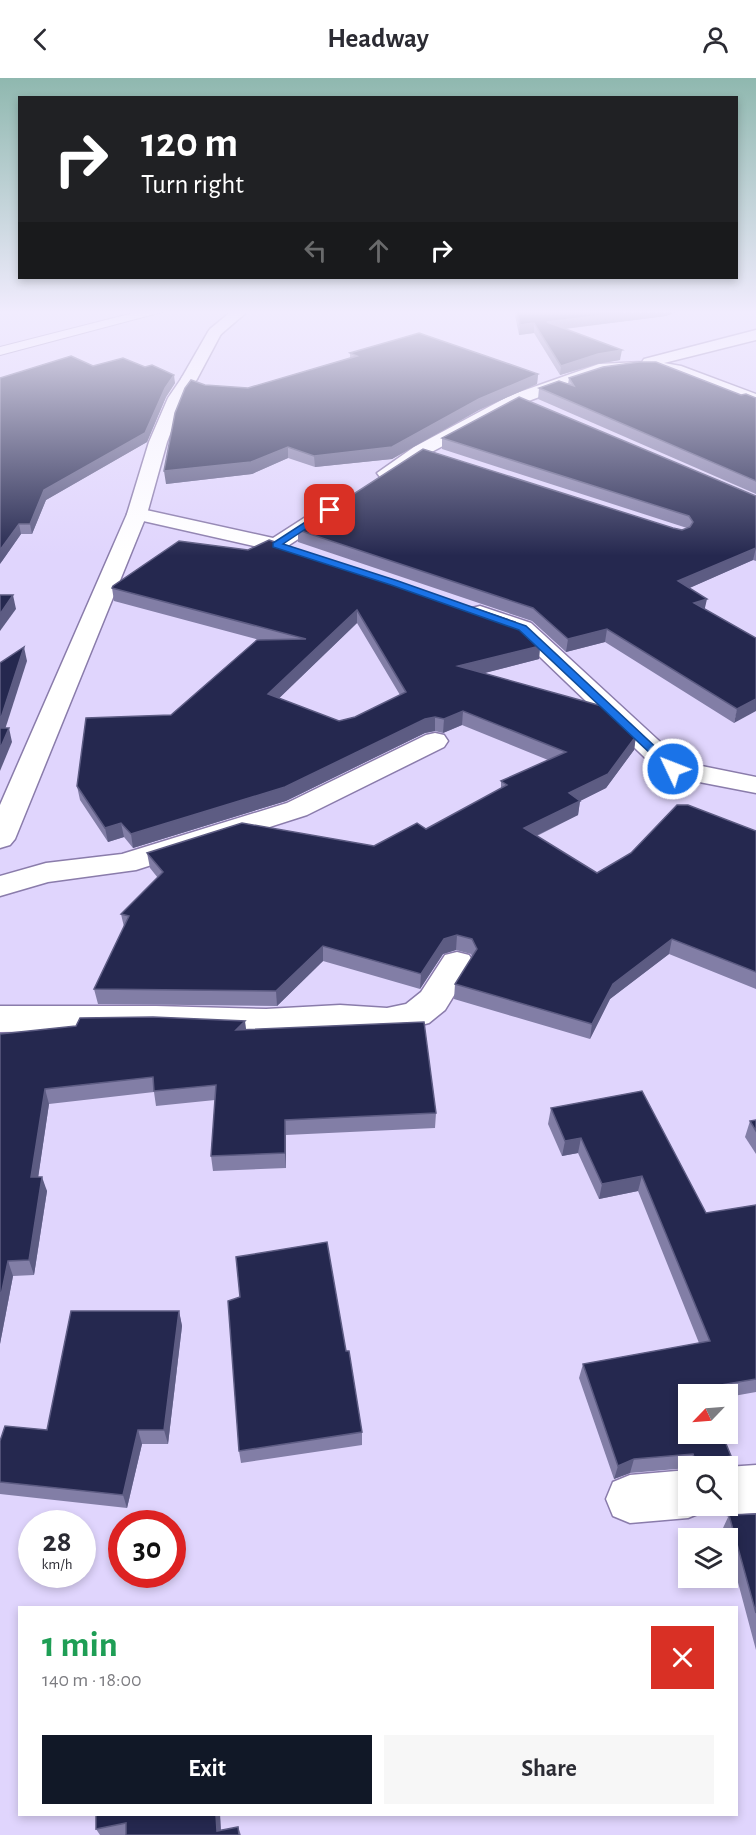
<!DOCTYPE html>
<html lang="en">
<head>
<meta charset="utf-8">
<style>
  :root { --surface:#fff; --page:#f7f7f7; --text:#2b2b33; --muted:#7c7c81; --accent:#111827 }
  body { margin:0; font-family:"Alegreya Sans",sans-serif; background:var(--page); color:var(--text); height:100vh; display:flex; flex-direction:column; font-size:22px; white-space:nowrap }
  * { box-sizing:border-box; margin:0 }
  p { font-size:20px; color:var(--muted) }
  .icon { flex:none; width:33px; height:33px; fill:none; stroke:currentColor; stroke-width:2; stroke-linecap:round; stroke-linejoin:round }
  .map { position:relative; flex:1; overflow:hidden }
  .panel { position:absolute; left:18px; top:1528px; width:720px; height:210px; display:flex; flex-direction:column; background:var(--surface); border-radius:0px; box-shadow:0 3px 9px #0003 }
  .panel>* { flex:none }
  .top-card { position:absolute; left:18px; top:18px; width:720px; height:183px; border-radius:0px; box-shadow:0 3px 9px #0003; background:#202124; color:#fff; overflow:hidden }
  .needle { width:39px; rotate:245deg }
  .controls { position:absolute; left:678px; top:1306px; display:grid; gap:12px }
  .controls a { display:grid; place-items:center; width:60px; height:60px; border-radius:0px; background:var(--surface); box-shadow:0 3px 9px #0003; font-size:30px }
  .speed { position:absolute; left:18px; top:1432px; display:flex; gap:12px; font-size:30px; font-weight:700; text-align:center }
  .speed>* { display:grid; place-content:center; width:78px; height:78px; border-radius:50%; background:var(--surface); box-shadow:0 3px 9px #0003; line-height:1 }
  .speed small { font-size:15px; font-weight:400 }
  .speed .limit { border:9px solid #d22; background:#fff; color:#111 }
  .pin { position:absolute; display:grid; place-items:center; width:51px; height:51px; color:#fff; margin:-26px; border-radius:12px; box-shadow:0 3px 9px #0006 }
  .me { position:absolute; width:66px; margin:-33px; rotate:313deg; stroke-linejoin:round; filter:drop-shadow(0 0 4px #0008) }
  .turn { display:flex; align-items:center; gap:21px; height:126px; padding:0 24px; font-size:27px }
  .turn .icon { width:78px; height:78px; stroke-width:2.5 }
  .turn b { display:block; font-size:42px; line-height:51px }
  .lanes { display:flex; align-items:center; height:57px; padding:0 24px; background:#0003; justify-content:center; gap:30px; direction:ltr }
  .lanes .off { opacity:.35 }
  .round { display:grid; place-items:center; flex:none; width:63px; height:63px; border-radius:0px; background:var(--page) }
  .headline { display:flex; align-items:center; justify-content:space-between; height:102px; padding:0 24px }
  h1 { font-size:36px; font-weight:600; line-height:45px; color:#1e9e55 }
  .cta { display:flex; gap:12px; margin-top:auto; padding:12px 24px }
  .cta a { flex:1; height:69px; border-radius:0px; background:var(--accent); color:#fff; font-size:24px; font-weight:600; line-height:69px; text-align:center }
  .cta a+a { background:var(--page); color:var(--text) }
  header { display:flex; justify-content:space-between; align-items:center; height:78px; padding:0 24px; background:var(--surface); font-size:27px; font-weight:600 }
  .map>svg:first-child { display:block }
</style>
</head>
<body>
<header><svg class="icon" aria-label="back" viewBox="0 0 24 24"><path d="M15 5l-7 7 7 7"/></svg>Headway<svg class="icon" aria-label="person" viewBox="0 0 24 24"><circle cx="12" cy="8" r="4"/><path d="M4 21q1-7 8-7t8 7"/></svg></header>
<div class="map">
<svg width="756" height="1757" viewBox="0 0 756 1757">
  <rect width="100%" height="100%" fill="#e0d5fd"/>
  <g fill="none" stroke-linecap="round" stroke-linejoin="round">
    <g stroke="#8a7cab" stroke-width="2">
      <path id="service" d="M145,232H164L162,234L0,277V269Z"/>
    </g>
    <g stroke="#8a7cab" stroke-width="3">
      <g id="minor">
        <path d="M215,250L222,254L197,301L189,306L183,304L181,301L208,254Z"/>
        <path d="M756,252V262L664,285L681,288L756,316V327L672,296L638,293L607,294L523,325L426,377L394,399H380L377,395L414,369L511,317L599,286L642,284L644,281Z"/>
        <path d="M336,422L343,424L346,428L343,432L283,471L276,473L130,440L127,436L130,432L137,430L273,460L329,424Z"/>
        <path d="M480,528L531,545L682,684L756,699V715L663,697L515,555L472,540L468,535L472,530Z"/>
        <path d="M435,655L444,657L448,663L444,669L307,737L136,792L48,804L0,818V798L46,785L122,776L287,725L426,657Z"/>
        <path d="M457,874L469,877L474,885L445,932L429,945L387,956L340,951L266,957L156,952L0,954V928H156L266,931L340,927L387,930L406,926L421,914L445,877Z"/>
        <path d="M756,1387V1435L728,1437L711,1430L710,1428H728L727,1389Z"/>
        <path d="M688,1392V1428H707L705,1433L688,1440L630,1445L613,1438L606,1421L613,1404L630,1397Z"/>
      </g>
    </g>
    <g stroke="#8a7cab" stroke-width="3">
      <g id="tertiary">
        <path d="M233,232H249L220,257H210L208,254L210,251Z"/>
        <path d="M189,296L197,301L184,320L167,364L147,436L15,761L10,767L0,770V727L127,436L149,364L168,320L183,298Z"/>
      </g>
    </g>
    <use href="#service" fill="#fff" fill-rule="evenodd"/>
    <use href="#minor" fill="#fff" fill-rule="evenodd"/>
    <use href="#tertiary" fill="#fff" fill-rule="evenodd"/>
  </g>
  <g fill="#827ea6" fill-rule="evenodd">
    <path d="M516,232H681L666,238L565,251L620,282L597,286L560,297L534,255L519,257L515,237Z"/>
    <path d="M350,275L538,296L537,306L479,332L392,381L315,389L288,380L252,396L166,406L205,307L248,310L350,280Z"/>
    <path d="M93,288L175,305L166,319L147,364L46,422L32,456H21L0,486Z"/>
    <path d="M569,300L741,317L756,320V416L538,321L539,310L568,306Z"/>
    <path d="M442,360L756,418V483L753,482L689,510L705,531L756,560L734,645L605,564L566,574L532,543L298,464V452L673,450L682,452L687,450L442,371Z"/>
    <path d="M179,463L540,568L539,581L484,595L636,658L634,672L606,710L580,723L578,737L537,758L597,795L756,753V911L669,876L610,921L590,961L454,921L455,906L472,879L471,876L456,872L443,876L420,911L323,883L277,928L98,926L94,911L124,849L121,836L158,800L150,790L147,775L374,768L426,751L501,711V703L548,682L462,647L443,655L435,653L425,655L286,723L133,770L124,759L108,764L80,722L77,708L171,637L260,562L114,523L112,510ZM357,545L400,617L355,639L339,643L279,620Z"/>
    <path d="M246,952L436,1035L435,1050L286,1057V1090L213,1093L211,1078L215,1022L156,1028L154,1014L49,1026L38,1099L47,1113L34,1197L13,1198L0,1266V956Z"/>
    <path d="M551,1030L706,1135L756,1127V1314L728,1319V1317H688L731,1378L726,1389H688V1392V1390L630,1395L614,1401L579,1300L583,1286L699,1265L638,1113L599,1121L578,1075L562,1078L548,1046Z"/>
    <path d="M756,1042V1076L745,1059L750,1043Z"/>
    <path d="M179,1233L182,1248L168,1366H142L127,1430L0,1416V1363L47,1352Z"/>
    <path d="M346,1273L362,1354V1367L241,1385L239,1373Z"/>
    <path d="M756,1436V1572L728,1467V1461H726L723,1450L729,1437Z"/>
    <path d="M96,1737H220L221,1752L238,1749L241,1757H100L96,1751Z"/>
  </g>
  <g fill="#5d5c83">
    <path d="M644,232H681L666,238L546,253L547,244Z"/>
    <path d="M534,245V255L519,257L520,247Z"/>
    <path d="M622,272L620,282L597,286L560,297L561,288L598,276Z"/>
    <path d="M538,296L537,306L479,332L392,381L315,389L314,378L479,321Z"/>
    <path d="M174,297L175,305L166,319L147,364L46,422L32,456L30,446L44,412L165,310Z"/>
    <path d="M288,369V380L252,396L166,406L164,393Z"/>
    <path d="M19,446L21,456L0,486V472Z"/>
    <path d="M756,470L753,482L676,516L678,503Z"/>
    <path d="M13,517L16,531L0,553V536Z"/>
    <path d="M707,521L704,534L694,525Z"/>
    <path d="M357,532V545L269,630L268,616Z"/>
    <path d="M607,551L605,564L566,574L568,561Z"/>
    <path d="M540,568L539,581L458,602V588Z"/>
    <path d="M24,569L27,583L1,664L0,659V643Z"/>
    <path d="M756,621V633L734,645L737,631Z"/>
    <path d="M463,633L462,647L443,655L444,641Z"/>
    <path d="M435,639V653L425,655L286,723L133,770L131,756L425,641Z"/>
    <path d="M9,650L12,664L0,693V671Z"/>
    <path d="M636,658L634,672L606,710L580,723L578,737L523,764L524,750L569,715Z"/>
    <path d="M121,745L124,759L108,764L105,750Z"/>
    <path d="M457,857L456,872L443,876L420,911L421,896L444,861Z"/>
    <path d="M672,861L669,876L610,921L590,961L592,946L613,906Z"/>
    <path d="M323,868V883L277,928L276,913Z"/>
    <path d="M245,943L247,958L236,952Z"/>
    <path d="M45,1011L49,1026L36,1114L31,1099Z"/>
    <path d="M285,1042L286,1057V1090L285,1075Z"/>
    <path d="M581,1060L578,1075L562,1078L565,1063Z"/>
    <path d="M642,1098L638,1113L599,1121L602,1106Z"/>
    <path d="M42,1099L47,1113L34,1197L29,1182Z"/>
    <path d="M8,1183L13,1198L0,1266V1222Z"/>
    <path d="M179,1233L182,1248L168,1366L164,1352Z"/>
    <path d="M138,1352L142,1366L127,1430L123,1417Z"/>
    <path d="M634,1381L630,1395L614,1401L618,1388Z"/>
    <path d="M216,1737H220L221,1757L217,1753Z"/>
  </g>
  <g fill="#25284f" stroke="#5d5c83" stroke-width="1.5" fill-rule="evenodd">
    <path d="M517,232H644L547,244L622,272L598,276L561,288L534,245L520,247Z"/>
    <path d="M419,255L538,296L479,321L392,369L314,378L288,369L251,384L164,393L175,335L185,310L191,302L205,307L248,310L357,278L350,275Z"/>
    <path d="M71,278L93,288L123,280L145,289L152,287L174,297L165,310L145,355L44,412L30,446H19L0,472V300Z"/>
    <path d="M639,284H656L741,317L746,316L756,320V403L539,310L559,303L574,308L569,300L603,289Z"/>
    <path d="M519,319L756,418V470L678,503L707,521L694,525L756,560V621L737,631L607,551L568,561L533,530L298,452L423,371L673,450L682,452L690,449L693,444L689,438L442,360Z"/>
    <path d="M269,462L515,544L540,568L458,588L605,629L636,658L608,696L569,715L580,723L524,750L597,795L631,775L677,727H688L756,753V894L672,861L613,906L592,946L455,906L477,871L472,861L457,857L444,861L421,896L323,868L276,913L94,911L129,838L121,836L163,794L147,775L242,745L374,768L417,745L426,751L507,707L501,703L566,674L463,633L444,641L435,639L425,641L285,709L131,756L121,745L105,750L77,708L86,640L171,637L257,562L306,561L112,510L113,508L179,463L248,472ZM357,532L406,614L355,639L339,643L268,616Z"/>
    <path d="M0,517H13L0,536Z"/>
    <path d="M24,569L0,643V585Z"/>
    <path d="M0,650H9L0,671Z"/>
    <path d="M153,939L245,943L236,952L424,944L436,1035L285,1042V1075L211,1078L216,1007L154,1013L153,999L45,1011L31,1099H42L29,1182L8,1183L0,1222V956L76,948L80,940Z"/>
    <path d="M642,1013L706,1135L756,1127V1301L703,1310L706,1317H688V1356H722L731,1378L696,1385L693,1376L634,1381L618,1388L583,1286L710,1263L642,1098L602,1106L581,1060L565,1063L551,1030Z"/>
    <path d="M756,1042V1053L750,1043Z"/>
    <path d="M327,1164L346,1273H349L362,1354L239,1373L228,1223L240,1219L236,1179Z"/>
    <path d="M71,1233H179L164,1352H138L123,1417L0,1404V1363L5,1348L47,1352Z"/>
    <path d="M756,1436V1535L729,1437Z"/>
    <path d="M96,1737H216L217,1753L238,1749L239,1757H126V1745L96,1751Z"/>
  </g>
  <linearGradient id="sky" x2="0" y2="1"><stop stop-color="#8fb8af"/><stop offset="0.49" stop-color="#f1ecfe"/><stop offset="1" stop-color="#f1ecfe" stop-opacity="0"/></linearGradient>
  <rect width="756" height="478" fill="url(#sky)"/>
  <path fill="#1a73e8" stroke="#114b97" stroke-width="1.5" d="M327,430L334,432L283,466L398,503L526,548L677,689V693H669L519,552L391,507L273,469V465Z"/>
</svg>
<div class="controls">
<a><svg class="needle" viewBox="-14 -14 28 28"><path d="M0-13l5 13h-10z" fill="#e53935"/><path d="M0 13l5-13h-10z" fill="#7c7c81"/></svg></a>
<a><svg class="icon" aria-label="search" viewBox="0 0 24 24"><circle cx="10" cy="10" r="6"/><path d="M15 15l6 6"/></svg></a>
<a><svg class="icon" aria-label="layers" viewBox="0 0 24 24"><path d="M12 4l9 5-9 5-9-5zM3 14l9 5 9-5"/></svg></a>
</div>
<div class="speed"><div>28<small>km/h</small></div><div class="limit">30</div></div>
<div class="pin" style="left:330px;top:432px;background:#d93025"><svg class="icon" aria-label="arrive" viewBox="0 0 24 24"><path d="M6 21V4h12l-3 4 3 4H6"/></svg></div>
<svg class="me" style="left:673px;top:691px" viewBox="-20 -20 40 40"><circle r="17" fill="#1a73e8" stroke="#fff" stroke-width="3"/><path d="M0-11L8 9 0 5-8 9z" fill="#fff"/></svg>
<div class="top-card">
<div class="turn"><svg class="icon" aria-label="right" viewBox="0 0 24 24"><path d="M7 20v-9h11M14 6l5 5-5 5"/></svg><div><b>120 m</b>Turn right</div></div>
<div class="lanes"><svg class="icon off" aria-label="left" viewBox="0 0 24 24"><path d="M17 20v-9H6M10 6l-5 5 5 5"/></svg><svg class="icon off" aria-label="ahead" viewBox="0 0 24 24"><path d="M12 20V5M6 11l6-6 6 6"/></svg><svg class="icon" aria-label="right" viewBox="0 0 24 24"><path d="M7 20v-9h11M14 6l5 5-5 5"/></svg></div>
</div>
<section class="panel">
<div class="headline"><div><h1>1 min</h1><p>140 m · 18:00</p></div><a class="round" style="background:#d93025;color:#fff"><svg class="icon" aria-label="close" viewBox="0 0 24 24"><path d="M6 6l12 12M18 6L6 18"/></svg></a></div>
<div class="cta"><a>Exit</a><a>Share</a></div>
</section>
</div>
</body>
</html>
